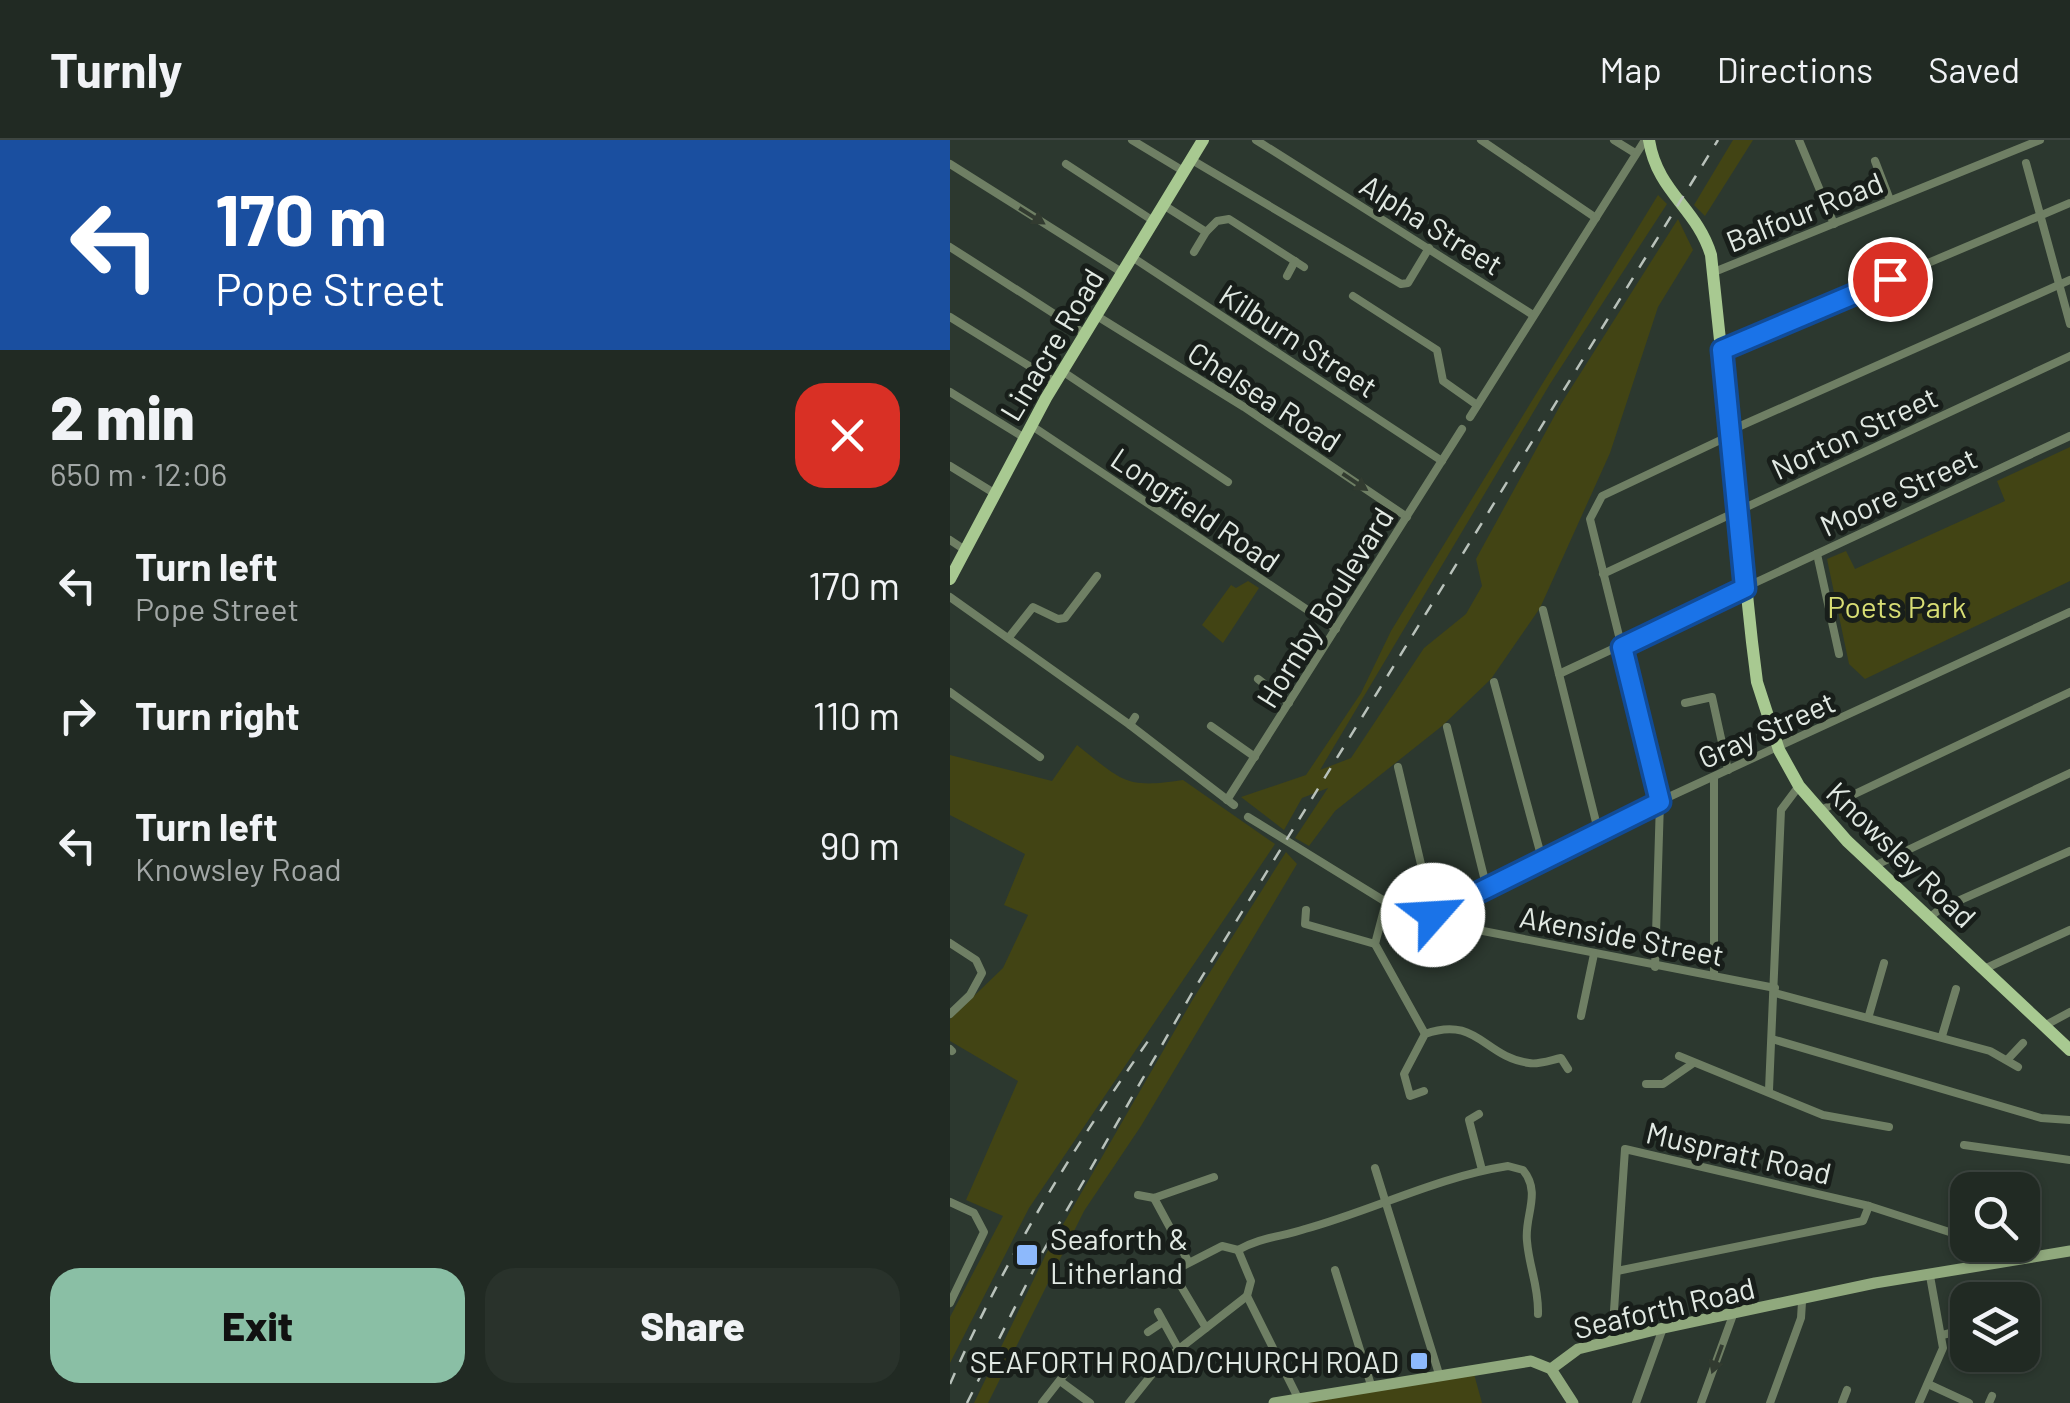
<!DOCTYPE html>
<html lang="en">
<head>
<meta charset="utf-8">
<style>
  :root { --surface:#212a23; --page:#29322b; --text:#f1f3f6; --muted:#a2a7a6; --line:#3e4641; --accent:#8abfa5 }
  body { margin:0; font-family:Barlow,sans-serif; background:var(--page); color:var(--text); height:100vh; display:flex; flex-direction:column; font-size:38px; white-space:nowrap }
  * { box-sizing:border-box; margin:0 }
  p { font-size:32px; color:var(--muted) }
  .icon { flex:none; width:55px; height:55px; fill:none; stroke:currentColor; stroke-width:2; stroke-linecap:round; stroke-linejoin:round }
  .map { position:relative; flex:1; overflow:hidden }
  .details { display:flex; flex-direction:column; background:var(--surface); width:950px }
  .details>* { flex:none }
  .guide { background:#1a4fa0; color:#fff; overflow:hidden }
  .buttons { position:absolute; left:1000px; top:1032px; display:grid; gap:20px }
  .buttons a { display:grid; place-items:center; width:90px; height:90px; border-radius:20px; background:var(--surface); box-shadow:0 2px 8px #0004,0 0 0 2px var(--line); font-size:50px }
  .pin { position:absolute; display:grid; place-items:center; width:85px; height:85px; color:#fff; margin:-42px; border:5px solid #fff; border-radius:50%; box-shadow:0 2px 10px #0007 }
  .me { position:absolute; width:110px; margin:-55px; rotate:64deg; stroke-linejoin:round; filter:drop-shadow(0 0 8px #0008) }
  .turn { display:flex; align-items:center; gap:35px; height:210px; padding:0 50px; font-size:45px }
  .turn .icon { width:130px; height:130px; stroke-width:2.5 }
  .turn b { display:block; font-size:70px; line-height:85px }
  .round { display:grid; place-items:center; flex:none; width:105px; height:105px; border-radius:30px; background:var(--page) }
  .overview { display:flex; align-items:center; justify-content:space-between; height:170px; padding:0 50px }
  h1 { font-size:60px; font-weight:800; line-height:75px }
  .primary-button { display:flex; gap:20px; margin-top:auto; padding:20px 50px }
  .primary-button a { flex:1; height:115px; border-radius:30px; background:var(--accent); color:#111; font-size:40px; font-weight:800; line-height:115px; text-align:center }
  .primary-button a+a { background:var(--page); color:var(--text) }
  ul { padding:0; list-style:none }
  li { display:flex; align-items:center; gap:30px; height:130px; padding:0 50px }
  li div { flex:1 }
  li b { display:block; font-size:38px }
  li em { font-style:normal }
  header { display:flex; align-items:center; gap:60px; box-sizing:border-box; height:140px; padding:0 50px; background:var(--surface); border-bottom:2px solid var(--line) }
  header strong { font-size:48px }
  nav { display:flex; gap:55px; margin-inline-start:auto; font-size:35px }
  main { display:flex; flex:1; min-height:0 }
  .map>svg:first-child { display:block }
</style>
</head>
<body>
<header>
<strong>Turnly</strong>
<nav><a>Map</a><a>Directions</a><a>Saved</a></nav>
</header>
<main>
<section class="details">
<div class="guide">
<div class="turn"><svg class="icon" aria-label="left" viewBox="0 0 24 24"><path d="M17 20v-9H6M10 6l-5 5 5 5"/></svg><div><b>170 m</b>Pope Street</div></div>
</div>
<div class="overview"><div><h1>2 min</h1><p>650 m · 12:06</p></div><a class="round" style="background:#d93025;color:#fff"><svg class="icon" aria-label="close" viewBox="0 0 24 24"><path d="M6 6l12 12M18 6L6 18"/></svg></a></div>
<ul>
<li><svg class="icon" aria-label="left" viewBox="0 0 24 24"><path d="M17 20v-9H6M10 6l-5 5 5 5"/></svg><div><b>Turn left</b><p>Pope Street</p></div><em>170 m</em></li>
<li><svg class="icon" aria-label="right" viewBox="0 0 24 24"><path d="M7 20v-9h11M14 6l5 5-5 5"/></svg><div><b>Turn right</b></div><em>110 m</em></li>
<li><svg class="icon" aria-label="left" viewBox="0 0 24 24"><path d="M17 20v-9H6M10 6l-5 5 5 5"/></svg><div><b>Turn left</b><p>Knowsley Road</p></div><em>90 m</em></li>
</ul>
<div class="primary-button"><a>Exit</a><a>Share</a></div>
</section>
<div class="map">
<svg width="1120" height="1263" viewBox="0 0 1120 1263">
  <rect width="100%" height="100%" fill="#2c382f"/>
  <g fill="#424414">
    <path d="M783,0H803L755,76L744,65Z"/>
    <path d="M708,55L717,64L600,244L370,630L401,618L474,508L516,474L532,446L526,419L611,264L728,79L743,110L708,167L660,313L590,468L541,539L492,586L385,671L359,706L345,698L378,648L352,658L334,690L291,657L356,635L411,553L441,491Z"/>
    <path d="M1120,307V441L915,539L899,524L877,419L896,411L905,429L1055,361L1047,341Z"/>
    <path d="M298,441L309,448L273,503L252,485L281,445L286,448Z"/>
    <path d="M127,605C173,641 174,649 233,640L325,704L79,1068L0,1223V1177L53,1076L16,1060L68,941L0,901V879L53,828L78,775L54,765L75,714L0,675V615L102,641Z"/>
    <path d="M336,712L347,724L191,986L134,1071L38,1263H24L96,1114L243,859Z"/>
    <path d="M524,1234L532,1263H345Z"/>
  </g>
  <g fill="none" stroke-linecap="round" stroke-linejoin="round">
    <g stroke="#6f7f64" stroke-width="8">
      <path d="M182,0L235,32"/>
      <path d="M306,0L583,175"/>
      <path d="M531,0L646,78"/>
      <path d="M664,0L685,13"/>
      <path d="M849,0L884,84"/>
      <path d="M242,20L451,144L458,143L479,108"/>
      <path d="M925,21L940,60"/>
      <path d="M1076,23L1120,184"/>
      <path d="M0,24L173,133"/>
      <path d="M116,24L205,82"/>
      <path d="M215,66L256,92L267,81L279,79L354,127"/>
      <path d="M0,107L134,193"/>
      <path d="M244,112L256,92"/>
      <path d="M182,117L492,321"/>
      <path d="M764,132L1090,0"/>
      <path d="M337,136L345,121"/>
      <path d="M403,156L487,210L493,241L527,265"/>
      <path d="M147,176L294,267L457,377"/>
      <path d="M0,177L105,242"/>
      <path d="M772,210L1120,63"/>
      <path d="M112,231L278,342"/>
      <path d="M0,252L73,297"/>
      <path d="M520,277L695,0"/>
      <path d="M82,286L386,489"/>
      <path d="M779,291L1120,140"/>
      <path d="M0,326L44,353"/>
      <path d="M0,400L15,410"/>
      <path d="M867,414L889,514"/>
      <path d="M653,434L1120,216"/>
      <path d="M0,457L180,585L185,577"/>
      <path d="M593,470L649,694"/>
      <path d="M60,496L83,467L108,479L115,478L147,436"/>
      <path d="M609,534L1120,296"/>
      <path d="M308,539L339,563"/>
      <path d="M544,542L592,719"/>
      <path d="M0,552L90,617"/>
      <path d="M735,563L762,557L778,630"/>
      <path d="M180,585L284,665"/>
      <path d="M261,586L305,617"/>
      <path d="M497,587L537,749"/>
      <path d="M448,627L483,775"/>
      <path d="M277,660L512,289"/>
      <path d="M871,670L1120,552"/>
      <path d="M298,677L436,762L492,783L825,848"/>
      <path d="M922,727L1120,633"/>
      <path d="M436,762L425,804L475,894"/>
      <path d="M356,770L355,784L425,804"/>
      <path d="M479,777L710,661L1120,472"/>
      <path d="M979,778L990,769L1120,711"/>
      <path d="M0,803L26,820L32,833L20,855L0,874"/>
      <path d="M705,827L710,661L640,379L652,356L779,296"/>
      <path d="M1034,829L1120,790"/>
      <path d="M764,836V638"/>
      <path d="M825,853L1040,911L1068,927"/>
      <path d="M919,875L934,823"/>
      <path d="M631,876L644,814"/>
      <path d="M1094,886L1120,872"/>
      <path d="M992,896L1006,849"/>
      <path d="M822,899L1091,978L1120,980"/>
      <path d="M0,909L2,911"/>
      <path d="M729,916L873,975L939,987"/>
      <path d="M1058,919L1073,903"/>
      <path d="M696,944H713L742,924"/>
      <path d="M819,950L831,670L849,646"/>
      <path d="M474,951L460,956L454,934L475,894C527,875 534,917 579,923C588,925 601,920 611,918L618,929"/>
      <path d="M529,974L519,980L532,1030"/>
      <path d="M1014,1005L1120,1020"/>
      <path d="M425,1028L489,1234"/>
      <path d="M188,1055L204,1058L264,1037"/>
      <path d="M204,1058L238,1121"/>
      <path d="M0,1062L24,1073L34,1092L0,1163"/>
      <path d="M1039,1105L1048,1108L1053,1122"/>
      <path d="M288,1110C311,1097 331,1097 355,1089C424,1070 487,1037 558,1026L573,1030C592,1053 574,1076 577,1101C579,1127 589,1147 588,1174"/>
      <path d="M288,1110L301,1141L297,1156L348,1258"/>
      <path d="M385,1130L421,1245"/>
      <path d="M222,1131L256,1188"/>
      <path d="M667,1131L913,1081L919,1066"/>
      <path d="M200,1143L272,1106L288,1110"/>
      <path d="M208,1172L229,1210"/>
      <path d="M198,1192L213,1182"/>
      <path d="M992,1195L1018,1189"/>
      <path d="M662,1200L675,1009L919,1066L1018,1098"/>
      <path d="M110,1241L140,1263"/>
      <path d="M978,1244L1019,1263"/>
      <path d="M92,1263L128,1217"/>
      <path d="M179,1263L211,1223L297,1156"/>
      <path d="M686,1263L713,1188"/>
      <path d="M751,1263L783,1175"/>
      <path d="M820,1263L851,1178L852,1162"/>
      <path d="M892,1263L897,1250"/>
      <path d="M969,1263L993,1208L980,1136"/>
      <path d="M1039,1263L1042,1256"/>
    </g>
    <g stroke="#90a97d" stroke-width="11">
      <path d="M601,1229L628,1209L713,1188L925,1143L1120,1111"/>
      <path d="M324,1263L581,1221L601,1229L623,1263"/>
    </g>
    <g stroke="#a8c991" stroke-width="12">
      <path d="M699,0C707,52 747,68 761,115L802,502L807,542L829,610L849,646L897,701L1120,910"/>
      <path d="M0,439L96,258L253,0"/>
    </g>
    <g stroke="#b9c2bb" stroke-width="2.5" stroke-dasharray="12 12" stroke-linecap="butt">
      <path d="M0,1244C55,1118 124,1006 203,894"/>
      <path d="M17,1263L91,1115L242,853L768,0"/>
    </g>
  </g>
  <defs><path id="oneway-solid" d="M-6-.8H1V-3.2L6.5 0L1 3.2V.8H-6Z" transform="scale(2.5)"/></defs>
  <g fill="#323b30">
    <use href="#oneway-solid" transform="translate(82 76) rotate(32)"/>
    <use href="#oneway-solid" transform="translate(405 342) rotate(34)"/>
    <use href="#oneway-solid" transform="translate(767 1219) rotate(110)"/>
  </g>
  <g fill="none" stroke-linecap="round" stroke-linejoin="round">
    <g stroke="#114b97" stroke-width="25">
      <path id="route" d="M483,775L710,662L672,507L795,448L772,210L940,139"/>
    </g>
    <use href="#route" stroke="#1a73e8" stroke-width="18"/>
  </g>
  <g fill="#8db9fc" stroke="#181e1a" stroke-width="4">
    <rect x="65" y="1103" width="24" height="24" rx="5"/>
    <rect x="459" y="1211" width="20" height="20" rx="5"/>
  </g>
  <g text-anchor="middle" dominant-baseline="central" stroke-width="10" stroke-linejoin="round" paint-order="stroke">
    <g font-size="30" fill="#e1e9e3" stroke="#181e1a">
      <text transform="translate(854 71) rotate(-22)">Balfour Road</text>
      <text transform="translate(482 84) rotate(32)">Alpha Street</text>
      <text transform="translate(349 200) rotate(33)">Kilburn Street</text>
      <text transform="translate(101 204) rotate(-59)">Linacre Road</text>
      <text transform="translate(315 256) rotate(33)">Chelsea Road</text>
      <text transform="translate(904 292) rotate(-25)">Norton Street</text>
      <text transform="translate(948 351) rotate(-25)">Moore Street</text>
      <text transform="translate(246 369) rotate(34)">Longfield Road</text>
      <text transform="translate(374 467) rotate(-58)">Hornby Boulevard</text>
      <text transform="translate(816 589) rotate(-24)">Gray Street</text>
      <text transform="translate(952 714) rotate(44)">Knowsley Road</text>
      <text transform="translate(672 795) rotate(11)">Akenside Street</text>
      <text transform="translate(789 1012) rotate(13)">Muspratt Road</text>
      <text transform="translate(714 1167) rotate(-13)">Seaforth Road</text>
    </g>
    <g font-size="30" fill="#d8de74" stroke="#181e1a">
      <text x="947" y="466">Poets Park</text>
    </g>
    <g font-size="30" fill="#e1e9e3" stroke="#181e1a" text-anchor="start">
      <text x="100" y="1098">Seaforth &amp;<tspan x="100" dy="34">Litherland</tspan></text>
      <text x="449" y="1221" text-anchor="end">SEAFORTH ROAD/CHURCH ROAD</text>
    </g>
  </g>
</svg>
<div class="buttons">
<a><svg class="icon" aria-label="search" viewBox="0 0 24 24"><circle cx="10" cy="10" r="6"/><path d="M15 15l6 6"/></svg></a>
<a><svg class="icon" aria-label="layers" viewBox="0 0 24 24"><path d="M12 4l9 5-9 5-9-5zM3 14l9 5 9-5"/></svg></a>
</div>
<div class="pin" style="left:940px;top:139px;background:#d93025"><svg class="icon" aria-label="arrive" viewBox="0 0 24 24"><path d="M6 21V4h12l-3 4 3 4H6"/></svg></div>
<svg class="me" style="left:483px;top:775px" viewBox="-20 -20 40 40"><circle r="19" fill="#fff"/><path d="M0-13L10 11 0 6-10 11z" fill="#1a73e8"/></svg>
</div>
</main>
</body>
</html>
